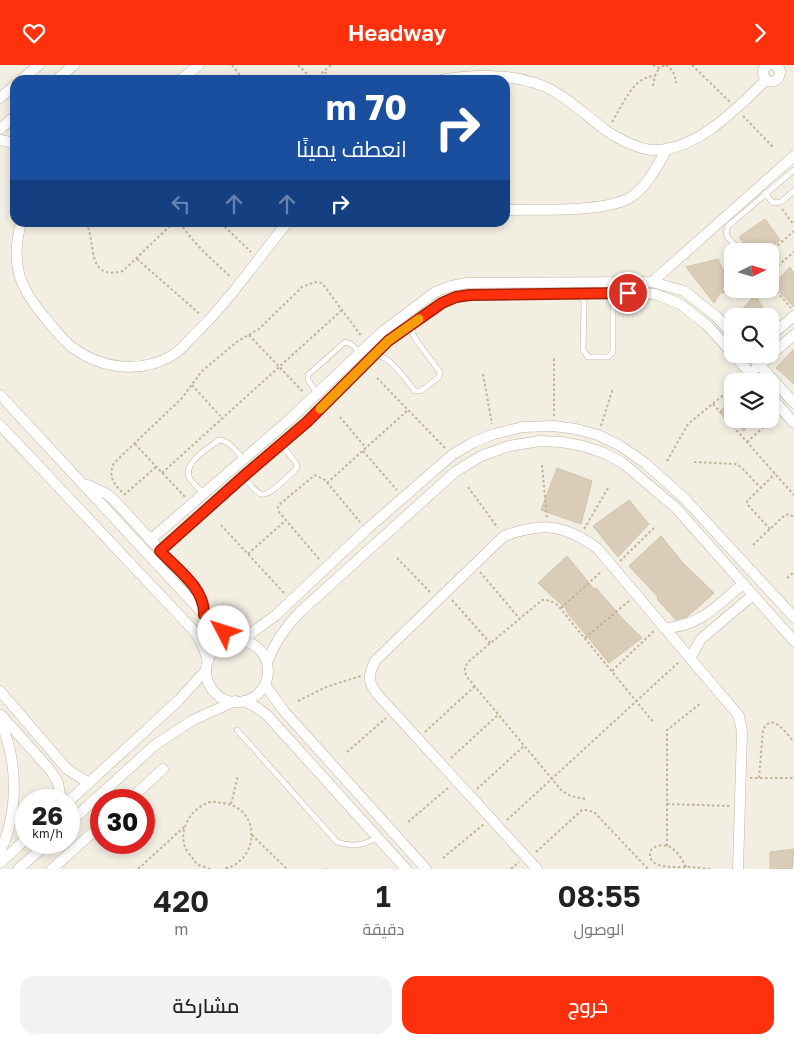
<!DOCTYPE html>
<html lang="ar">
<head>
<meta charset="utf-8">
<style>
  :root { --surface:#fff; --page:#f2f2f2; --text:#222; --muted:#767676; --accent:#ff310d }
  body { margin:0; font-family:"Golos Text",Cairo,sans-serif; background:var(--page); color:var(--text); direction:rtl; height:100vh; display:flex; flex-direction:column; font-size:19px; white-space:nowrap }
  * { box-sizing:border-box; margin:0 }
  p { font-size:16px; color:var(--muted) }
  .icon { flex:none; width:28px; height:28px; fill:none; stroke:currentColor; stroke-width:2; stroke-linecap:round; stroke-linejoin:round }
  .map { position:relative; height:804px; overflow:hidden; direction:ltr }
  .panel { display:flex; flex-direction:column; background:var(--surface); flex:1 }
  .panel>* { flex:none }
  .guide { position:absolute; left:10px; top:10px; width:500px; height:152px; border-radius:15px; box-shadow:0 2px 8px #0003; direction:rtl; background:#1a4fa0; color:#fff; overflow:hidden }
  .needle { width:32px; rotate:85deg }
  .controls { position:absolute; left:724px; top:178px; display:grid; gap:10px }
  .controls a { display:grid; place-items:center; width:55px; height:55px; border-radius:10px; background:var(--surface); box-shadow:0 2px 8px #0003; font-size:25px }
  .speed { position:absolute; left:15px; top:724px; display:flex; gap:10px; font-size:25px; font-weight:700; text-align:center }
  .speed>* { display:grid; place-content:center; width:65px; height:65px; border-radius:50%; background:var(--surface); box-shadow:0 2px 8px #0003; line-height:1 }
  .speed small { font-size:12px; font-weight:400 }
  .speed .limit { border:8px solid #d22; background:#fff; color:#111 }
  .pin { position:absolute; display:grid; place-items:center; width:42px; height:42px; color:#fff; margin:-21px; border:2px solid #fff; border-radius:50%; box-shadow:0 1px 5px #0007 }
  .me { position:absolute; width:55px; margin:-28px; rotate:310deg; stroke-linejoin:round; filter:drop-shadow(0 0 4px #0008) }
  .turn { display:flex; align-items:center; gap:18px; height:105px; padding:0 20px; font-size:22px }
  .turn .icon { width:65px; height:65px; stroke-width:2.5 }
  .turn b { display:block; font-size:35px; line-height:42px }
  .lanes { display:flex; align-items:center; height:48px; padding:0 20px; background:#0003; justify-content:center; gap:25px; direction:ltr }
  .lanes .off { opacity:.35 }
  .eta { display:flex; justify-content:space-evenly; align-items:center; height:85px; text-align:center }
  .eta b { font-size:30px; font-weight:600; line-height:35px }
  .action { display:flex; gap:10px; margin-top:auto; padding:10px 20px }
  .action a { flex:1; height:58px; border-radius:15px; background:var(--accent); color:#fff; font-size:20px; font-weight:600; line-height:58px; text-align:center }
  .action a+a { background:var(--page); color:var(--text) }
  header { display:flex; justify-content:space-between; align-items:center; height:65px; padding:0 20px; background:var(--accent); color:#fff; font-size:22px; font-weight:600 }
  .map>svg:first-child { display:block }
</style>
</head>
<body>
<header><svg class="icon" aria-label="forward" viewBox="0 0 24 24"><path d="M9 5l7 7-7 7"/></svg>Headway<svg class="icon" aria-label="heart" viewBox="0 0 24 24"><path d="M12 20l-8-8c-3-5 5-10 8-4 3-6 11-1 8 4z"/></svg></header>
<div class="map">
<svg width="794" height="804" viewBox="0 0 794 804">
  <rect width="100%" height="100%" fill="#f3eee2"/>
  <g fill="#d9ccb9" stroke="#d2c2a9">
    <path d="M765,154L780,175L768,186H749L739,172Z"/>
    <path d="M718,194L728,215L714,238L686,202Z"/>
    <path d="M790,202L794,209V242L773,220Z"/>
    <path d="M755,230L768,251H736Z"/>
    <path d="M794,284V319L776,303Z"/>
    <path d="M732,332V354H752L744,366L720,347Z"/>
    <path d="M557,403L592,416L581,459L541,445Z"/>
    <path d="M629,435L649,459L618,492L593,461Z"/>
    <path d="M661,471L683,498L714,528L687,552L676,555L657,534L658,532L629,501Z"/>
    <path d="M567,491L594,524L596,523L622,553L642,573L609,598L566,546L567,545L538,518Z"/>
    <path d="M794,784L792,804H770V787Z"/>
  </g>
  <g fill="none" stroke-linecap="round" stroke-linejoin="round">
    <g stroke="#bfb6a4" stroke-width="6">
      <g id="lane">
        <path d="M765,128L773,138L781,137L794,126"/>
        <path d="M737,182C730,175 723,171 728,161L794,105"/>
        <path d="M579,230L584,236V240L583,285L588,292H608L613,287V237L618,228"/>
        <path d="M373,291C390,288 405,315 415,326H421L439,312L440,307L416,275L413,269V259"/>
        <path d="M317,328L308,315V310L345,277L351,279L360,287"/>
        <path d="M243,411C248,416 254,427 261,429C269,432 287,412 294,406L297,402L296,398L281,379"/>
        <path d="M203,429C199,424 194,419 190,414C181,398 209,383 219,375C230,376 236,386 243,394"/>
        <path d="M237,665L337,777C352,782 364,781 377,772"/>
      </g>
    </g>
    <g stroke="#bfb6a4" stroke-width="11">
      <g id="street">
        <path d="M768,0L763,5C762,21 781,20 780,5L775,0"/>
        <path d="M21,15L39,0"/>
        <path d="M56,15L74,0"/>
        <path d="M180,15L199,0"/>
        <path d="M441,15C473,10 504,8 535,18C561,26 583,48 604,64C615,72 639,85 653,85C697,86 736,44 766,15"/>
        <path d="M0,33L15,20"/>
        <path d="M0,64L15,51"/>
        <path d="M0,75L10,77L15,81"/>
        <path d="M505,145C536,144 606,148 631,132C647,122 658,99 668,83"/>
        <path d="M21,158C10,199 19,223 47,255C55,264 63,276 73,283C102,304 141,309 173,290C180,286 186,278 192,272C228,238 256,196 287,158"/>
        <path d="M652,217L794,91"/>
        <path d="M770,271L794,251"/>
        <path d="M750,289L794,338"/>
        <path d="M756,303L794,270"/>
        <path d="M0,330L196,541L214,559L235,575"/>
        <path d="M770,331L794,358"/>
        <path d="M0,360L196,568L203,581L208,596"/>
        <path d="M88,420L107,429L116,437L196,524L203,536L204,550"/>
        <path d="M150,475L289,355L382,267L435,227L451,221L467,218L652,217L684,226L716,251L732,269"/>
        <path d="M160,486L243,411L307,357L388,276L442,238L456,232L470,230L627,228L655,229L680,239L707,260L757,316"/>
        <path d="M664,563C700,562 717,540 743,519"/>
        <path d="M242,575L276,550L366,465L452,390L472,378L494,369L523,362L554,361L576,364L598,370L619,380L645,398L685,434L794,552"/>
        <circle cx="237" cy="606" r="31"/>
        <path d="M690,593L701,574L753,530"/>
        <path d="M267,597C275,577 285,562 300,547L455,407L481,391L509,381L540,376L561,377L583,381L604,388L623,398L676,443L794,576"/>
        <path d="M265,620L284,646L426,804"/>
        <path d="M0,626L67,704L89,718"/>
        <path d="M244,636L256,642L267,650L406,804"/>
        <path d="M1,650L51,706L58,718L61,735"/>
        <path d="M0,655C18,696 19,746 0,787"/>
        <path d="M129,735L163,704"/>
        <path d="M69,736L179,635L206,605"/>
        <path d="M69,758L155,680L193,655L235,636"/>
        <path d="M0,798L26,774"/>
        <path d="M18,804L48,778"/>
        <path d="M52,804L101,760"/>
        <path d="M537,804L378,630C367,616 368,611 375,596L504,471C543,457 563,459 597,483L739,651L742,667L738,804"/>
      </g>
    </g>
    <g stroke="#c3b293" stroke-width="2" stroke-dasharray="2.5 2.5" stroke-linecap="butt">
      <path d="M232,0L244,15"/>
      <path d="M298,0L313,15"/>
      <path d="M653,0L659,3L666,0"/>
      <path d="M666,0C673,5 675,9 676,18"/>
      <path d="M692,0L730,37"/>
      <path d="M325,7L331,15"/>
      <path d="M314,15L331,0"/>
      <path d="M653,21L655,11L659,3"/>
      <path d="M743,51L773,82"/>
      <path d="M612,57C623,40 633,11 655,11"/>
      <path d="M782,144L794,160"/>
      <path d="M86,158C97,178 85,216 123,206L173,158"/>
      <path d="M180,158C194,179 212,195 231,212"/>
      <path d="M221,158L251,187"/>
      <path d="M770,187L794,166"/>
      <path d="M137,194L201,250"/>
      <path d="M770,207L794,187"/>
      <path d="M770,219L791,243"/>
      <path d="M722,228L732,219"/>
      <path d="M249,270L304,328"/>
      <path d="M483,309L492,359"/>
      <path d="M377,313L445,383"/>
      <path d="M192,320L222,353"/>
      <path d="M713,339L794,430"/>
      <path d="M554,351V293"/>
      <path d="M340,352L366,383"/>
      <path d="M601,361L613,323"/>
      <path d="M747,377L775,352"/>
      <path d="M135,379L185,432"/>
      <path d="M363,386L397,425"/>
      <path d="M667,396L688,359L732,323"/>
      <path d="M694,397L736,399L741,402L760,422"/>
      <path d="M542,400L547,453"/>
      <path d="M162,408L342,245"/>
      <path d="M327,418L408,345"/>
      <path d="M468,422L498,463"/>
      <path d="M122,427C113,418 108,411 114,398L182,333L202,306L238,276L259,264L302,222L315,217L322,218L362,272"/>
      <path d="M124,430L156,402"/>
      <path d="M221,460L284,528"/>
      <path d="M584,464L608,423"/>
      <path d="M770,464L747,439V436L775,409"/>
      <path d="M753,480L785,450L789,449L794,452"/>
      <path d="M248,489L285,456"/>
      <path d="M397,493L431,528"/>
      <path d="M319,494L279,447L278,442L281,438L315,410L325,415L360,457"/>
      <path d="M620,496L656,461"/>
      <path d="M480,507L519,553"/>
      <path d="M787,513L794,507"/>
      <path d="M452,535L490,578"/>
      <path d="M561,543L602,506"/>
      <path d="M585,573L629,536"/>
      <path d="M612,606L654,566"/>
      <path d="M298,636L326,622L361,611"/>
      <path d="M425,667L475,621"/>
      <path d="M347,687L386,653"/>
      <path d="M451,693L499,649"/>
      <path d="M750,713H794"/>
      <path d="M759,713L763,665C772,646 786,668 794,677"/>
      <path d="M477,724L525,680"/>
      <path d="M585,734L571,731L562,726L467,612C464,606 464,603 468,597L542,535C550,535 555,537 560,543L654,658"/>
      <path d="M231,739L238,711"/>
      <path d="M667,739L730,741"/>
      <path d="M507,755L680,596"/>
      <path d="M408,757L449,722"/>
      <path d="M252,770L287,804"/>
      <path d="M667,781V665L701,638"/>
      <path d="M536,787L582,745H586L594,747L648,804"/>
      <path d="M443,793L484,759"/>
      <path d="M686,802C680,790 672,777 657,781C652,783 650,785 650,790C650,804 676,802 686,802C694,802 702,803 710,804"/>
      <path d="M138,804L184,762"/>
      <path d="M210,804C206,802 199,801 196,798C194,796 193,793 191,791C189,789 186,785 185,782C178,763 193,741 211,737C215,736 219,738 223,738C262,743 260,797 223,804"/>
      <path d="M326,804H327"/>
      <path d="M511,804L519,797"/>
    </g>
    <use href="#lane" stroke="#fff" stroke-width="5"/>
    <use href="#street" stroke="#fff" stroke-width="10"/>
  </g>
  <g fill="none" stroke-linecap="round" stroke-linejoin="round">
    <g stroke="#a62008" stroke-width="12">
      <path id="route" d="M224,567L204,550C205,523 177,504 160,486L244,411L307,357L388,276L442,238L456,232L470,230L628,228"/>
    </g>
    <use href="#route" stroke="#ff310d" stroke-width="9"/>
    <path stroke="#f59e0b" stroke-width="9" d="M320,344L388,276L419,254"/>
  </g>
</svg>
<div class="controls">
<a><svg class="needle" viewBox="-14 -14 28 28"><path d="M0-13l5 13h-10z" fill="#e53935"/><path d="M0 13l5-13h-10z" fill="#767676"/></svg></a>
<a><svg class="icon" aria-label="search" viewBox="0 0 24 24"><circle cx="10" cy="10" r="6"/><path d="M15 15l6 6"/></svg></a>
<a><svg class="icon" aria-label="layers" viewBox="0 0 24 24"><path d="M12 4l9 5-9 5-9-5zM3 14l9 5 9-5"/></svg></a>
</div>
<div class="speed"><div>26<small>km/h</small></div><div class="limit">30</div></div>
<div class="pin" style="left:628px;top:228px;background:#d93025"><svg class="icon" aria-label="arrive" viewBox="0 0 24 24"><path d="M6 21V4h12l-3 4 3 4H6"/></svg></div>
<svg class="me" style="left:224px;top:567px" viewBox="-20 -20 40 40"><circle r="19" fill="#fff"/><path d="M0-13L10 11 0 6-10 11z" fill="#ff310d"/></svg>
<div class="guide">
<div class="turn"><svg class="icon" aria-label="right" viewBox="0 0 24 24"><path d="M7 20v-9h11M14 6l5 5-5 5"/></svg><div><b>70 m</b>انعطف يمينًا</div></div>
<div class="lanes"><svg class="icon off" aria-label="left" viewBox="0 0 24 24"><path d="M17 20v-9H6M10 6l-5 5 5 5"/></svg><svg class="icon off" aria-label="ahead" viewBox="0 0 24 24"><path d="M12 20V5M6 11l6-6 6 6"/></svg><svg class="icon off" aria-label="ahead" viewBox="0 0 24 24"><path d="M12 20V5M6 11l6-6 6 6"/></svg><svg class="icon" aria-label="right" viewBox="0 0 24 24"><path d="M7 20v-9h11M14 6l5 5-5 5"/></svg></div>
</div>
</div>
<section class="panel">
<div class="eta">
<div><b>08:55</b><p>الوصول</p></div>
<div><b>1</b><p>دقيقة</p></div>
<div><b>420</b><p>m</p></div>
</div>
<div class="action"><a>خروج</a><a>مشاركة</a></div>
</section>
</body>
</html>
